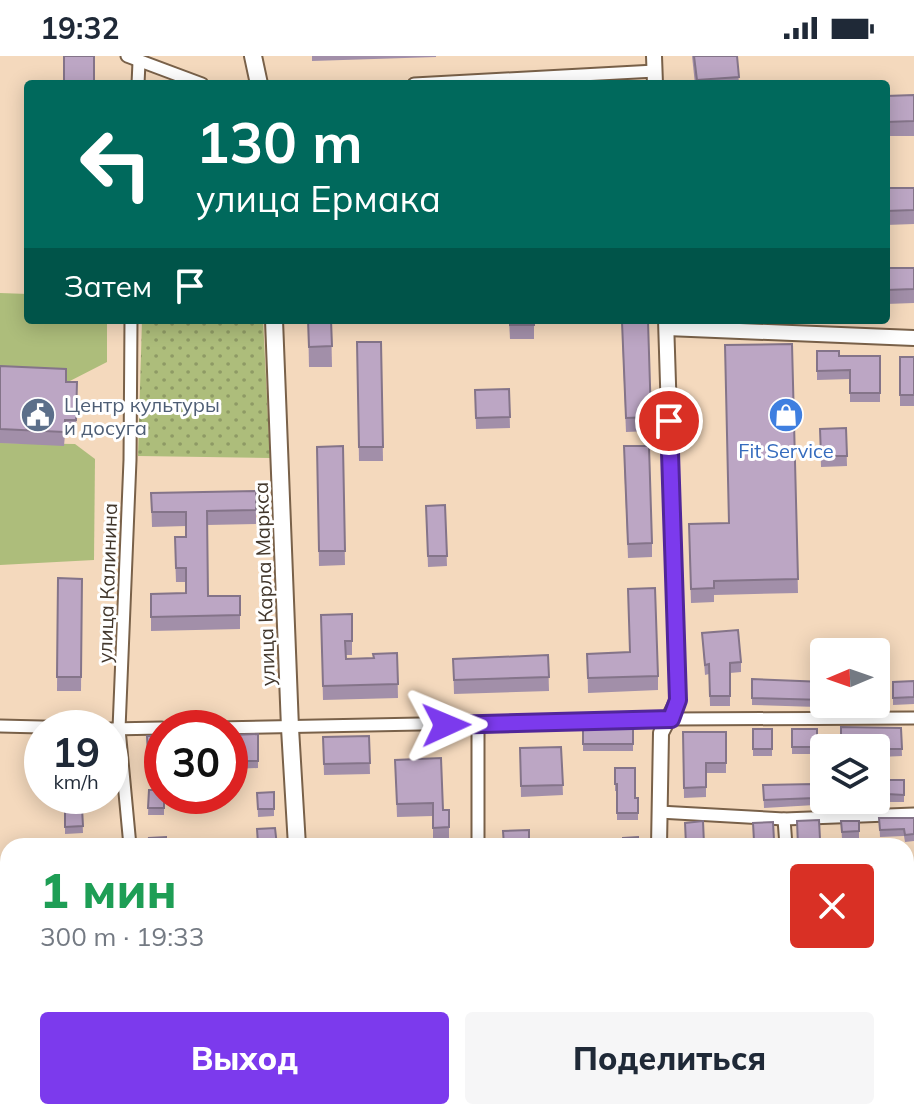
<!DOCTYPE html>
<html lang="ru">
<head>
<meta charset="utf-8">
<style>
  :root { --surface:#fff; --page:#f6f6f7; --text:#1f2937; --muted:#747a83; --accent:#7c3aed }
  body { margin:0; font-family:Mulish,sans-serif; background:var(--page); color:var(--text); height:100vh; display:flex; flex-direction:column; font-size:30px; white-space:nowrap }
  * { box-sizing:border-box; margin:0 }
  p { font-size:26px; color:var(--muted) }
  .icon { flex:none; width:44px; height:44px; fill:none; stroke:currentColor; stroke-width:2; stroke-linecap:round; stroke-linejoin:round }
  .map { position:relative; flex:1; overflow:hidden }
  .sheet { position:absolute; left:0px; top:782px; width:914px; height:282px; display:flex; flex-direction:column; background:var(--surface); border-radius:24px 24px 0 0; box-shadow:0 4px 20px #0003 }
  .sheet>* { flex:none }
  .banner { position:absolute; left:24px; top:24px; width:866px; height:244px; border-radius:8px; box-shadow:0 4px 20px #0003; background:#00695c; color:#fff; overflow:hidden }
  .needle { width:52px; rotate:268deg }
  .tools { position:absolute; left:810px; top:582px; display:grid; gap:16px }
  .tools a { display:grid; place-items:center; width:80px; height:80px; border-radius:8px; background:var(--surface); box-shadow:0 4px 20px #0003; font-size:40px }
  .speed { position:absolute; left:24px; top:654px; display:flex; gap:16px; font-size:40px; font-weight:700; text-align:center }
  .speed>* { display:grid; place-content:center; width:104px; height:104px; border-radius:50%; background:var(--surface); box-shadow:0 4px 20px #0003; line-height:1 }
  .speed small { font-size:20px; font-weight:400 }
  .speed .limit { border:12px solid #d22; background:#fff; color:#111 }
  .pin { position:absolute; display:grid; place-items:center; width:68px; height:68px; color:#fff; margin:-34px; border:4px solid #fff; border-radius:50%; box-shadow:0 2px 8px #0007 }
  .me { position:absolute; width:88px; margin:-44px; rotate:89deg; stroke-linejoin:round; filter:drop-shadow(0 0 6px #0008) }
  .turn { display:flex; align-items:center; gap:28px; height:168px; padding:0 40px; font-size:36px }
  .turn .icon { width:104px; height:104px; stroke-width:2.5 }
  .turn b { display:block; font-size:56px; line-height:68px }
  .then { display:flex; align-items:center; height:76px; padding:0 40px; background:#0003; gap:16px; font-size:30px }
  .round { display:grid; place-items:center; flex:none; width:84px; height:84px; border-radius:8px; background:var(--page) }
  .head { display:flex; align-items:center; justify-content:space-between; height:136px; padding:0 40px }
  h1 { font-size:48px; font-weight:800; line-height:60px; color:#1e9e55 }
  .primary-button { display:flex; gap:16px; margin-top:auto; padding:16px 40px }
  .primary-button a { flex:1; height:92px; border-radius:8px; background:var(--accent); color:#fff; font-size:32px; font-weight:800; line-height:92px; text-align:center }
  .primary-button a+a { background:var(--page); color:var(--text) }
  .status { display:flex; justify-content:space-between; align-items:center; height:56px; padding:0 40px; background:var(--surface); direction:ltr }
  .status svg { height:22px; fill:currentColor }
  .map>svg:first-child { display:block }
</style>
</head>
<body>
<div class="status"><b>19:32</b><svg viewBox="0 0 49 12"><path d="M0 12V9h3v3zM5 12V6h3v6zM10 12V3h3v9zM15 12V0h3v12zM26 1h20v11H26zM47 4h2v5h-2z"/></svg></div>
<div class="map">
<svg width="914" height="1063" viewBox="0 0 914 1063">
  <defs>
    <pattern id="grass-dots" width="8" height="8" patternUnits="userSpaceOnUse" patternTransform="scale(2)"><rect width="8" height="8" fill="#adbd7b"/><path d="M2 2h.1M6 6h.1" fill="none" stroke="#8e9a65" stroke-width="1.8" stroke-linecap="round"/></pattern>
    <pattern id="wetland-marsh" width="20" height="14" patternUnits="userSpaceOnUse" patternTransform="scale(2)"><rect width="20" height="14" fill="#adbd7b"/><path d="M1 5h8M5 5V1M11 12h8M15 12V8" fill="none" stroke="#8e9a65"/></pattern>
  </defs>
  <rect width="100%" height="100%" fill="#f4d9bd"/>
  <path fill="url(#grass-dots)" d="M142,264H263L270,402L138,400Z"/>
  <path fill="url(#wetland-marsh)" d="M914,822V1063H705L706,1056H906V823Z"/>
  <g fill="#adbd7b">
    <path d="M0,237L28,238V264H107V306L66,327L0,324Z"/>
    <path d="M0,387L75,388L95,403L94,504L0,509Z"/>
  </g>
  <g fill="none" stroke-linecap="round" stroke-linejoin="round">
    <g stroke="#796149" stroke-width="15">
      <g id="minor">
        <path d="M127,0L202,28"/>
        <path d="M138,28L139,6"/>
        <path d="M414,28L655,15"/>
        <path d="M0,670L82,672"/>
        <path d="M216,672L671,663L914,662"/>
        <path d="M110,673L162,672"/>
        <path d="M659,756L784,763L914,758"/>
        <path d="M784,763L786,790"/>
        <path d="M130,790L119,673L130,404L131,264"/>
        <path d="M478,790V668"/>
        <path d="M0,1014L8,1013"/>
        <path d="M154,1056V1063"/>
        <path d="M479,1056L480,1063"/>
      </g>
    </g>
    <g stroke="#796149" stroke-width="18">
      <g id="tertiary">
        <path d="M654,0L655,28"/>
        <path d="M667,272L914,282"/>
        <path d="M659,790L661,677L678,644L666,264"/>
        <path d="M660,1056V1063"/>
      </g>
    </g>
    <g stroke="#796149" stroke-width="20">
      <g id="secondary">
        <path d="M253,0L259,28"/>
        <path d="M274,264L290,672L297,790"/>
        <path d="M315,1056V1063"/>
      </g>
    </g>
    <use href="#minor" stroke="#fff" stroke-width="11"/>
    <use href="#tertiary" stroke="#fff" stroke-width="14"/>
    <use href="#secondary" stroke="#fff" stroke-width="16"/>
  </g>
  <g fill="#a28fa9">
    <path d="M312,0H436V1L312,5Z"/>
    <path d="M692,0H737L739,28H695Z"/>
    <path d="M914,39V80H886V40Z"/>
    <path d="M886,132H914V168L886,169Z"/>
    <path d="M886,212H914V247L886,248Z"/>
    <path d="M308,264H331L332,311H309Z"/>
    <path d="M509,264H534V283H510Z"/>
    <path d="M622,280L651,361V375L626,376Z"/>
    <path d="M357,286H381L383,405H359Z"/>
    <path d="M792,288L798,537L714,539V546L691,547L689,482L729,467Z"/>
    <path d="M817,295L839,300H880V346H850V323L817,324Z"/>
    <rect x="900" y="301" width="14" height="49"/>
    <path d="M0,310L66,326L77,340L76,378H65L64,390L0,387Z"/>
    <path d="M509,333L510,372L476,373L475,334Z"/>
    <path d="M846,372L847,410L821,411L820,373Z"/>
    <path d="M343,390L345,509L319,510L317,391Z"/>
    <path d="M624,405L652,487V501L628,502Z"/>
    <path d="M256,435V468L207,469L208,540H240V573L151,575V538L186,537V526H176L175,496L186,481V470L152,471L151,437Z"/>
    <path d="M445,449L447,510L428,511L426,450Z"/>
    <path d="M58,522L82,523L81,635H57Z"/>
    <path d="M321,559L352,585V599H346V603L374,602L397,597L398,642L323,644Z"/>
    <path d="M702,577L741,606V616L730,617V650H710L709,618L705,619Z"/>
    <path d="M587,598L658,620V634L588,637Z"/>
    <path d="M548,599L549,635L454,638L453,603Z"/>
    <path d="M752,623L824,626V648H849V652L752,649Z"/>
    <path d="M914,625V648L893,649V626Z"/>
    <rect x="583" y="671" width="50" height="24"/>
    <path d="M841,671L901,672L902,700L880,701V697H876V692H841Z"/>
    <rect x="753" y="673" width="19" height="27"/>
    <rect x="792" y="673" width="25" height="25"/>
    <path d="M683,676H726V717H706V741L684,742Z"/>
    <path d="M258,678V712L232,713V679Z"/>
    <path d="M147,680H162V705L148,706Z"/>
    <path d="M369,680L370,718L324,719L323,681Z"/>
    <path d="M561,691L563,739L521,741L520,692Z"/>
    <path d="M395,704L443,754H449V785H433V760L397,761Z"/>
    <path d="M615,712L635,742H638V764H617V735H615Z"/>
    <rect x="887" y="724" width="17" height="22"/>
    <path d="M814,728L815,749L764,752L763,729Z"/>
    <path d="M149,734L164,740V759H148Z"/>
    <path d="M274,736V760L258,761L257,737Z"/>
    <path d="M840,744H856V746L841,747Z"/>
    <path d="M82,752L83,777L65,778V753Z"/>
    <path d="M879,762H914V785L905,786L904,780L880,781Z"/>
    <path d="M819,764L820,790H798Z"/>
    <path d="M841,765H859V783H842Z"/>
    <path d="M773,766L774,790H754L753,767Z"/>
    <rect x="0" y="827" width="8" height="28"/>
  </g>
  <g fill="#bca6c4" stroke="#847489" stroke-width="2">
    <rect x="64" y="0" width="30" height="28"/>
    <path d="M694,0H737L739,21L697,24Z"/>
    <path d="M914,39V65L886,66V40Z"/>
    <path d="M886,132H914V154L886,155Z"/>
    <rect x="27" y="206" width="1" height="24"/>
    <path d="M886,212H914V233L886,234Z"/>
    <path d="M308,264H331L332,290L309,291Z"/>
    <rect x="510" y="264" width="24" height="5"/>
    <path d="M648,265L651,361L626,362L622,266Z"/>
    <path d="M357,286H381L383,391H359Z"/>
    <path d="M792,288L798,523L714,525V532L691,533L689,468L729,467L725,289Z"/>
    <path d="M817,295H839V300H880V337H850V314L817,315Z"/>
    <rect x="900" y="301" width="14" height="38"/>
    <path d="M0,310L66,313V326H77L76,364H65L64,376L0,373Z"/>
    <path d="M509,333L510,361L476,362L475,334Z"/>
    <path d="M846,372L847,400H821L820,373Z"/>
    <path d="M343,390L345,495H319L317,391Z"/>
    <path d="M624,390H649L652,487L628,488Z"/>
    <path d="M256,435V454L207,455L208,540H240V559L151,561V538L186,537V512H176L175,481H186V456H152L151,437Z"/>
    <path d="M445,449L447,500H428L426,450Z"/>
    <path d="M58,522L82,523L81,621H57Z"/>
    <path d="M655,532L658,620L588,622L587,598L630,596L628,533Z"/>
    <path d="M352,558V585H345L346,603L374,602L373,598L397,597L398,628L323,630L321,559Z"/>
    <path d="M738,574L741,606L730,607V640H710L709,608L705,609L702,577Z"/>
    <path d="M548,599L549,621L454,624L453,603Z"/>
    <path d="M752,623L824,626V644L752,642Z"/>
    <path d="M914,625V641L893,642V626Z"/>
    <rect x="583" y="671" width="50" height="17"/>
    <path d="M841,671L901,672L902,693H880V690H841Z"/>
    <rect x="753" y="673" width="19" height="20"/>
    <rect x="792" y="673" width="25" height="18"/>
    <path d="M683,676H726V707H706V731L684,732Z"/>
    <path d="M258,678V705H232V679Z"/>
    <path d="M147,680H162V698L148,699Z"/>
    <path d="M369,680L370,707L324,708L323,681Z"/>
    <path d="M561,691L563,729L521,730L520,692Z"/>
    <path d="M441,702L443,754H449V771L433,772V747L397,748L395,704Z"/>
    <path d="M615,712H635V742H638V757H617V728H615Z"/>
    <path d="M887,724H904V739L887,738Z"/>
    <path d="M814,728L815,742L764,744L763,729Z"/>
    <path d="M149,734H162V740H164V752H148Z"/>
    <path d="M274,736V753H258L257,737Z"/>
    <path d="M82,752L83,770L65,771V753Z"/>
    <path d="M879,762H914V778L905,779L904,773L880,774Z"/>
    <path d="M819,764L820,783H812L813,790H798L797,765Z"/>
    <path d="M703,765L704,788L686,789L685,767Z"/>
    <path d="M841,765H859V775L842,776Z"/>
    <path d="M773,766L774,784L754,785L753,767Z"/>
    <path d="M275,772L277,790H260V788H258L257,773Z"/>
    <path d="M529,774V790H504L503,775Z"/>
    <path d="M166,781V790H150L149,782Z"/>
    <path d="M638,781V790H623V782Z"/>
    <rect x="0" y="827" width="8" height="21"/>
    <path d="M0,1039H1L2,1055H0Z"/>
    <rect x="268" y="1056" width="24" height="7"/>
    <path d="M339,1056H356L357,1061L340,1063Z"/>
    <rect x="440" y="1056" width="15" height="7"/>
    <rect x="502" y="1056" width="15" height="7"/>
    <path d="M621,1056H638L637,1063H621Z"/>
    <path d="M112,1057L113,1063H91V1058Z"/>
  </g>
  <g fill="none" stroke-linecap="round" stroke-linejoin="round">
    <g stroke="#51269a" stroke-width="20">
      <path id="route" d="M446,669L671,663L678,644L669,365"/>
    </g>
    <use href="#route" stroke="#7c3aed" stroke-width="14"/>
  </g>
  <defs>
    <g id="civic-disc" transform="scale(1.8)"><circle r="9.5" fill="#5c6f8a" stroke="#fff"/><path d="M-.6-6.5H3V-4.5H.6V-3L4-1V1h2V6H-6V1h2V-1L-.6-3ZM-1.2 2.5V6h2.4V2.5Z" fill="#fff"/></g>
    <g id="shop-disc" transform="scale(1.8)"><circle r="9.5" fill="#3f7fe0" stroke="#fff"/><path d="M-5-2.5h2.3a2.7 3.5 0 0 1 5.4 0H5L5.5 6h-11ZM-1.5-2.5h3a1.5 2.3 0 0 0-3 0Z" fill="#fff"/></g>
  </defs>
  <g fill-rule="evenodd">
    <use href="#civic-disc" x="38" y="359"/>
    <use href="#shop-disc" x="786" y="359"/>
  </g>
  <g text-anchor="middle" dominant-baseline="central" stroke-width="6" stroke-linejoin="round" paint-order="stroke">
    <g font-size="20" fill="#4e5e75" stroke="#fff" text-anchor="start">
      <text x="64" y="348">Центр культуры<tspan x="64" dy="23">и досуга</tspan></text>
    </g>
    <g font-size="20" fill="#366cbe" stroke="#fff">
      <text x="786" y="394">Fit Service</text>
    </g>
    <g font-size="20" fill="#42372c" stroke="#fff">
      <text transform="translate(107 527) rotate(-88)">улица Калинина</text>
      <text transform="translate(264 528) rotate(-92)">улица Карла Маркса</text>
    </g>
  </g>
</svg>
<div class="tools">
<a><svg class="needle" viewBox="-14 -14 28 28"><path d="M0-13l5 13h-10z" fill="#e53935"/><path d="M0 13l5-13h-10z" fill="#747a83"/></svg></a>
<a><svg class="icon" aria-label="layers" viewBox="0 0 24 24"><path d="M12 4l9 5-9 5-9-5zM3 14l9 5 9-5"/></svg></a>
</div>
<div class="speed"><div>19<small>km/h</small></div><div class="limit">30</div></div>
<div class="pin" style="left:669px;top:365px;background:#d93025"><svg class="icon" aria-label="arrive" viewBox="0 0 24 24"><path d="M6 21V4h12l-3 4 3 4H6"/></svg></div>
<svg class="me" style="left:446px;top:669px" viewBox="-20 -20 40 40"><path d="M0-17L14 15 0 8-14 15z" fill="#7c3aed" stroke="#fff" stroke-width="4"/></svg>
<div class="banner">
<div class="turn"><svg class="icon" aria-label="left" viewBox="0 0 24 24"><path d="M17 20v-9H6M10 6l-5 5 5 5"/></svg><div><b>130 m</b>улица Ермака</div></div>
<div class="then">Затем<svg class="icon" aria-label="arrive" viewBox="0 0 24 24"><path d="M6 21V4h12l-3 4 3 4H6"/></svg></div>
</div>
<section class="sheet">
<div class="head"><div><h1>1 мин</h1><p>300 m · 19:33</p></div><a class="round" style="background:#d93025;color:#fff"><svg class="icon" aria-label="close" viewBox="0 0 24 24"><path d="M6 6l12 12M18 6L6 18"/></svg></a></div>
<div class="primary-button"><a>Выход</a><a>Поделиться</a></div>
</section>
</div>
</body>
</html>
